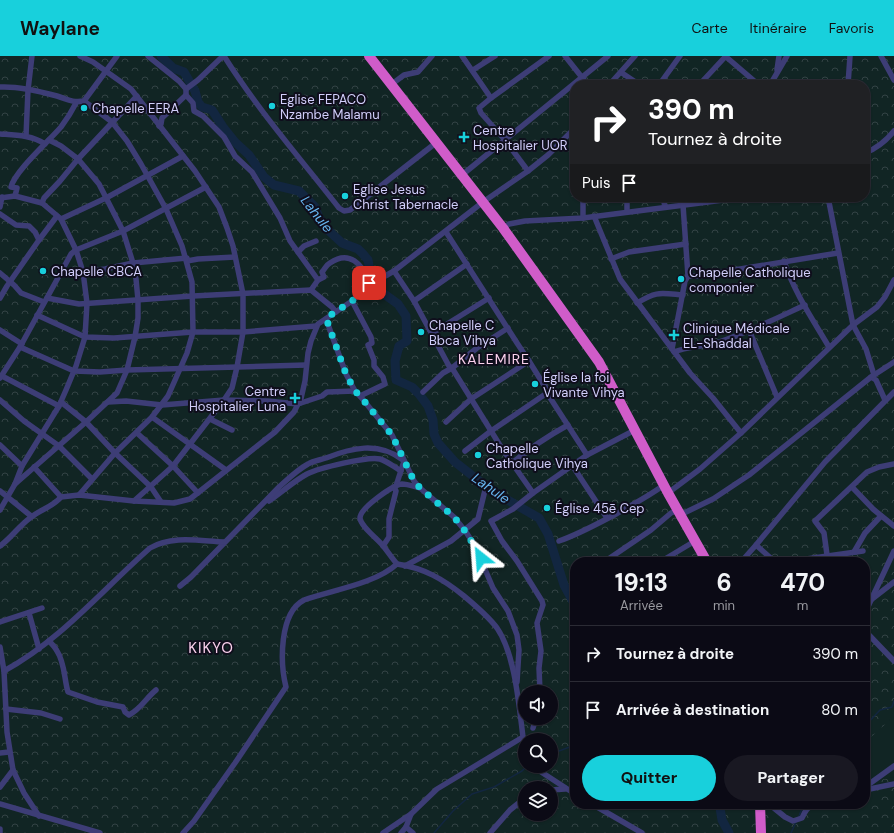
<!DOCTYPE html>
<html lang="fr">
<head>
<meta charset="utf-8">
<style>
  :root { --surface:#0b0a15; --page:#191822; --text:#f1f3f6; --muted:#9a9aa0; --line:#2b2b34; --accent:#18d0dc }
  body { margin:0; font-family:"DM Sans",sans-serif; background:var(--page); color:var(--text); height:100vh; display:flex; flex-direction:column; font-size:15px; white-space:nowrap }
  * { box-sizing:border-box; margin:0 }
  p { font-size:13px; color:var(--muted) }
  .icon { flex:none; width:22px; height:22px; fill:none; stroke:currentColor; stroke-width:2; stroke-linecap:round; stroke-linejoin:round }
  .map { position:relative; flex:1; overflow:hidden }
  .sheet { position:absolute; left:570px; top:501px; width:300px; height:252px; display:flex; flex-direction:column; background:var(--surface); border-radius:16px; box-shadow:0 1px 3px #0004,0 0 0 1px var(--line) }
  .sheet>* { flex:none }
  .guide { position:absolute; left:570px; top:24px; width:300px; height:122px; border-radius:16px; box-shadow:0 1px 3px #0004,0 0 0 1px var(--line); background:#202124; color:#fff; overflow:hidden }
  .controls { position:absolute; left:518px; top:629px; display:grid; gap:8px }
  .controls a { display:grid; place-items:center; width:40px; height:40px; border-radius:50%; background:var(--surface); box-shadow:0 1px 3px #0004,0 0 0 1px var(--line); font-size:20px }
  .pin { position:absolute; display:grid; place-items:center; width:34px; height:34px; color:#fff; margin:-17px; border-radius:8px; box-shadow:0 2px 6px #0006 }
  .me { position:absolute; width:44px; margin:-22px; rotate:332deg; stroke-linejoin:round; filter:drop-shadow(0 0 3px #0008) }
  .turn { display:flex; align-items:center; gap:14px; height:84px; padding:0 12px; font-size:18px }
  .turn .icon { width:52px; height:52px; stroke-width:2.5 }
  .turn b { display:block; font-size:28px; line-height:34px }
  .then { display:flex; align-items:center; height:38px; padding:0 12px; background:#0003; gap:8px; font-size:15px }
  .eta { display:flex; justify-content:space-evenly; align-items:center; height:68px; text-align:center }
  .eta b { font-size:24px; font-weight:700; line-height:28px }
  .action { display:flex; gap:8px; margin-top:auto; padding:8px 12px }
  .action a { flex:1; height:46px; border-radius:24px; background:var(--accent); color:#111; font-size:16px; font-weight:700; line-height:46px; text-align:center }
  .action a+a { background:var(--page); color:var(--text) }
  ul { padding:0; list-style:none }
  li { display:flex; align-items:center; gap:12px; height:56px; padding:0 12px; border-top:1px solid var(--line) }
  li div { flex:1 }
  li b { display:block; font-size:15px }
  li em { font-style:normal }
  header { display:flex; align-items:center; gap:24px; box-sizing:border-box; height:56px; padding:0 20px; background:var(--accent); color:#111 }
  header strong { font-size:19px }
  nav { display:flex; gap:22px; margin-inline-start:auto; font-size:14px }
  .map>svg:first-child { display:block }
</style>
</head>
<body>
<header>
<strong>Waylane</strong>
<nav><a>Carte</a><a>Itinéraire</a><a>Favoris</a></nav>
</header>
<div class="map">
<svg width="894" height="777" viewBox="0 0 894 777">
  <defs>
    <pattern id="forest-crowns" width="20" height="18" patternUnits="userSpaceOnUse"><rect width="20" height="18" fill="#112524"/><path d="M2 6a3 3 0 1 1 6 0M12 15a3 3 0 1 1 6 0" fill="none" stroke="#334345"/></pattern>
  </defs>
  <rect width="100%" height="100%" fill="#0f0e1c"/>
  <path fill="url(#forest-crowns)" fill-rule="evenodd" d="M0,0H894V777H0ZM575,29H865V141H575ZM575,506H865V748H575ZM525,636H551V662H525ZM525,684H551V710H525ZM525,732H551V758H525Z"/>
  <path fill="#112524" d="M894,654V721L865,727V714L870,708V682L889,665Z"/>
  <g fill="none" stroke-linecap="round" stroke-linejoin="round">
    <g stroke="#122640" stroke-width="1.5">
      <path d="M865,670L880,654L892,651L894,645"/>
      <path d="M551,698L575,689"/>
      <path d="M799,760L803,750L808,749"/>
      <path d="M434,777L453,755L472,738L494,731L522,715L527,710"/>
      <path d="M791,777L796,766"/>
    </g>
    <g stroke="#122640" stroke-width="9">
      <path d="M161,0L173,12L184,16L195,35L198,46L202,51L212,54L223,71L235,86L249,99L264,121L274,129L299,135L315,151L319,162L328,174L342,187L358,193L363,198L368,204L370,215L380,235L398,248L406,260L407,285L399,290L395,305L396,324L412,331L419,338L428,350L433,364L434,378L438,387L455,406L492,435L539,462L548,478L564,529L575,549"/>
      <path d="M717,748L720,752L722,764L729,777"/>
    </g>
    <g stroke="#3d3d76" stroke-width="5.5">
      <path d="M80,0L93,6L131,33L195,115L219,151L227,172L233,190L243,238V276L237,311L232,332L224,344L173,410L134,445"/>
      <path d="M148,0L179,25L186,33V39L193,47L194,55L203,60L224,81L235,100L252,116L280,162L290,185L318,224"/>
      <path d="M224,0C258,54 300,102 339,152L344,155L350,154L437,86"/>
      <path d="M462,0L491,42"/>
      <path d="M565,0L588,29"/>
      <path d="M725,0L759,29"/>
      <path d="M881,0L894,24"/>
      <path d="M473,14L495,0"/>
      <path d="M777,14L779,0"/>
      <path d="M622,17L640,29"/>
      <path d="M392,28L404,19L418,16L432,0"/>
      <path d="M609,29L635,0"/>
      <path d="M659,29L680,0"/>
      <path d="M699,29L726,0"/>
      <path d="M770,29L787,0"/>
      <path d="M848,29L850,0"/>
      <path d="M0,31C18,30 39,35 57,40C67,43 72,47 84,45L117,0"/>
      <path d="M186,33L198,24L223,0"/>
      <path d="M159,70L161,68L162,62L186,39"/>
      <path d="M0,78C15,79 32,79 45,88"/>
      <path d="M26,80L28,34L32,0"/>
      <path d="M865,97C878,92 886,85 894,75"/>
      <path d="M528,115L505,84L481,57L479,52L491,42L549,0"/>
      <path d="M462,119L608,0"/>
      <path d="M15,140L17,132L11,131C15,115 49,85 61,71C67,63 72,55 76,47"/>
      <path d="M583,141V162"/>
      <path d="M627,141V156"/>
      <path d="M663,141L665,151"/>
      <path d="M828,141L853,269L866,293L874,319L871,321L876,324L885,344"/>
      <path d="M0,142L15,140L42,147L61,163L76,194L83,216L87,247L85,281L76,310L66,334L59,350L22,410L15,428L0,454"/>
      <path d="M42,147L44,142L60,125L78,103L137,40"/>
      <path d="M0,151L2,141"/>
      <path d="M0,158L16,169L29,170L35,176L39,184"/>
      <path d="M594,160L620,223L690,317L713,342L741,377"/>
      <path d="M61,163L106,142L183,100"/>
      <path d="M503,172L509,168L525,165L583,162L747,141"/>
      <path d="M446,176L517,287L529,305L547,334V337L587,399"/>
      <path d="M298,196L304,190L316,185"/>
      <path d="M611,203L629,196L686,188"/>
      <path d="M187,205L198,203L235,201"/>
      <path d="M784,205C794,236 813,264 829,291"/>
      <path d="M394,215L414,245L449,310L452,312L501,391L533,437L587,399L635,374"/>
      <path d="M83,216L105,213L133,207L187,202"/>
      <path d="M0,217L14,229L21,237L44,246"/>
      <path d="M688,220H698L838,197"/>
      <path d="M311,234L318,224L324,221L322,216C325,213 326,209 330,207C350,193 361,209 371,225L369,227L370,229"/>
      <path d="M0,242L7,230L39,184L57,160"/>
      <path d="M47,242L79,248L193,240L311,234L332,251L336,256"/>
      <path d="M352,245L371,281L372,287L368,289L374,304V310L383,321L385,328L360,340"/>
      <path d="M414,245L467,208"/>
      <path d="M637,247C657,235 659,237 683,239"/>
      <path d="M37,259L85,281L114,282L193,276H243L316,270"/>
      <path d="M326,263L346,318L355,335L360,340L392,379L414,425L420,432L454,461L466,476L475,490L493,532L508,555L517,579L519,594L517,626"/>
      <path d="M0,274L22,288"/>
      <path d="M749,274L777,341"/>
      <path d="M431,278L489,242"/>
      <path d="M20,291L74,315L100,316L127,314L306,309"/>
      <path d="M672,293L685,225L688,220L683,149"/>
      <path d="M674,296C688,290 705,291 719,286C749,276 777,262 805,249"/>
      <path d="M2,320L59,350"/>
      <path d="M0,322L20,291L65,209L71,198L76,194L123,175L206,131"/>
      <path d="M423,336L443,317L452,312L477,292L508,272"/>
      <path d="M0,344L24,365L59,390L92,423"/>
      <path d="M61,346L86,366L115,397L151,431L161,446"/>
      <path d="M108,346L126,345L162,349L224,344L267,345L298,348L322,340L327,336L355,335"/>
      <path d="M300,347L305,325L308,297L311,285L318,268L352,245L371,228L394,215L421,194L483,146L528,115L548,99L575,72"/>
      <path d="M152,361L226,414"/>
      <path d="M210,363L232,374"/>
      <path d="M446,366L471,343L529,305"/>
      <path d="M137,377L173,410L198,437"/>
      <path d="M0,389L22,410"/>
      <path d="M465,395L491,375L547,337"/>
      <path d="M512,407C530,392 548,380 568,369"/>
      <path d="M572,409L607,462"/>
      <path d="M34,411L61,441"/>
      <path d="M15,428L86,366L117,337L127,314L135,281L138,262V244L136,223L133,207L123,175L99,128L78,103L61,90L49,84"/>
      <path d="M396,430L404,405"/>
      <path d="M852,431L873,453L894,470"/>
      <path d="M0,435L31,460"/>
      <path d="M533,437L513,453L491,465L502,485L517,505L542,545L543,549L537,567L541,595L539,612L540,636"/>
      <path d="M668,437L700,413L741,377L853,269L877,251L885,241L894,224"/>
      <path d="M79,439L115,397L152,361L168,340L187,297L193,276L192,226L182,190L166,153L141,108L127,85L112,66L84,45"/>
      <path d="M269,445C282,436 294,425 307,418C319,412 368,400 380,403C387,405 394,411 401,415"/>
      <path d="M680,459L713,443L749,419L871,321L894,306"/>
      <path d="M559,485C579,478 597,468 616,458C632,449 649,440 664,429"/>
      <path d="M756,489L774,505L785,506L863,495"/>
      <path d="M0,490C11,482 19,470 30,462C39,454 53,451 61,441L79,439L134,445L174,447L190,443L275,376L294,356L298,348"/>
      <path d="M383,490L389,481V463L396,435L394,431"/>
      <path d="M854,496L865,477L881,460"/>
      <path d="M604,506L651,474L671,457L678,454"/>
      <path d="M660,506L695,485"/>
      <path d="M741,506L756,489L825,406L894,336"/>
      <path d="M828,506L824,477L815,465L867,416L879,411L894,408"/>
      <path d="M397,508C392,502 388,496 384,491C378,483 361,471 360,462C360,452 393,429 402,428C408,428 415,431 420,432"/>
      <path d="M405,510L451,485L478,463L486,430"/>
      <path d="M180,530L191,521L279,431C288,423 297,414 308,408C313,405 320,404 326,402C351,392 378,385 403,404"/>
      <path d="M872,543L894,526"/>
      <path d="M29,557L39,593"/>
      <path d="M865,557L894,495"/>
      <path d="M0,566L42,552"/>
      <path d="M865,577L869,579L894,605"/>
      <path d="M49,585C52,588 55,591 57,595C65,607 64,623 68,636L97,646L123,651L125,656L129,659C141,653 146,642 156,634"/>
      <path d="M0,591L4,615L7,676L13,714L24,737L39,760"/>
      <path d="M4,615C61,584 102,534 150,492C172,479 200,485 224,486"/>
      <path d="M865,620V622"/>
      <path d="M6,653L41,657L60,663"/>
      <path d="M533,672L536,662"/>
      <path d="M0,697L9,696"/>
      <path d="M532,710L575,738"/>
      <path d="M0,731L13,714"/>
      <path d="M865,731L894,710"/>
      <path d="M551,734L565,733"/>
      <path d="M865,734L894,728"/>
      <path d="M0,748L100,777"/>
      <path d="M592,748L642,777"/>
      <path d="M769,748L785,761L793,765L802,762C805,755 808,750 815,748"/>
      <path d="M406,771L413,777"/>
      <path d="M0,773V777"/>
      <path d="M183,777L194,765L235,707L286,631C280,607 279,557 304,544C332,534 375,528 397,508C424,512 443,523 464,540C476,550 488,560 497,572C515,598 519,650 523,681L525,688"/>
      <path d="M383,777L411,758L437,733L523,681"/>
      <path d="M401,777L406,771L411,758"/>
      <path d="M490,777L510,754L525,742"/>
    </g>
    <g stroke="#d05cc9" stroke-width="10">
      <path d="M369,0L503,172L599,306L668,437L707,506"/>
      <path d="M760,748L761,777"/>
    </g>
  </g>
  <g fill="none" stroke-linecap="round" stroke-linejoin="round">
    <path stroke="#18d0dc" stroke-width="7" stroke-dasharray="0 12.6" d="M369,227L370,229L352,245L326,262L346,318L355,335L360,340L392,379L414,425L420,432L454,461L466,476L481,502"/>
  </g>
  <g fill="#18d0dc" stroke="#0f0e1c" stroke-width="1.5">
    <circle cx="272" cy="50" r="4"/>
    <circle cx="84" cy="52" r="4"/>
    <path d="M462 75h4v4h4v4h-4v4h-4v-4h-4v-4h4z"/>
    <circle cx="345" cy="140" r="4"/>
    <circle cx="43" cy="215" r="4"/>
    <circle cx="681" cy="223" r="4"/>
    <circle cx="421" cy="276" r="4"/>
    <path d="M672 273h4v4h4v4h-4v4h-4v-4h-4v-4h4z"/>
    <circle cx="535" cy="328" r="4"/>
    <path d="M293 336h4v4h4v4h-4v4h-4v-4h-4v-4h4z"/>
    <circle cx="478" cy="399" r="4"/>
    <circle cx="547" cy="452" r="4"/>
  </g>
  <g text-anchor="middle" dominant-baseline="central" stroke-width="4" stroke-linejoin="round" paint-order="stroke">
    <g font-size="13" fill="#d1cefa" stroke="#0f0e1c" text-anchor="start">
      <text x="280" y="43">Eglise FEPACO<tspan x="280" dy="15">Nzambe Malamu</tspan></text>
      <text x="92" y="52">Chapelle EERA</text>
      <text x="473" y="74">Centre<tspan x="473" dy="15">Hospitalier UOR</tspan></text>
      <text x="353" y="133">Eglise Jesus<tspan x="353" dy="15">Christ Tabernacle</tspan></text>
      <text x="51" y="215">Chapelle CBCA</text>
      <text x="689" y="216">Chapelle Catholique<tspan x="689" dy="15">componier</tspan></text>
      <text x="429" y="269">Chapelle C<tspan x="429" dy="15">Bbca Vihya</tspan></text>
      <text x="683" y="272">Clinique Médicale<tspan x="683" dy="15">EL-Shaddal</tspan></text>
      <text x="543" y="321">Église la foi<tspan x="543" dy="15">Vivante Vihya</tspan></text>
      <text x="286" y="335" text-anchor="end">Centre<tspan x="286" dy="15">Hospitalier Luna</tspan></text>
      <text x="486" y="392">Chapelle<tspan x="486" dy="15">Catholique Vihya</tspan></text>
      <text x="555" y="452">Église 45ē Cep</text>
    </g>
    <g font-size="14" font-style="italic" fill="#67b5ef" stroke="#0f0e1c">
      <text transform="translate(317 158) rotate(52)">Lahule</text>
      <text transform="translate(491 432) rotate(35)">Lahule</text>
    </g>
    <g font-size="14" letter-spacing="1" fill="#fad0ec" stroke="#0f0e1c">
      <text x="494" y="303">KALEMIRE</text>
    </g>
    <g font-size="15" letter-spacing="1" fill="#fad0ec" stroke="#0f0e1c">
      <text x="211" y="592">KIKYO</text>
    </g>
  </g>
</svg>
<div class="controls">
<a><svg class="icon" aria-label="sound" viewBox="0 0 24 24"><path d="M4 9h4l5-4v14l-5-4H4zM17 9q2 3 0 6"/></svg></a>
<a><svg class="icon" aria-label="search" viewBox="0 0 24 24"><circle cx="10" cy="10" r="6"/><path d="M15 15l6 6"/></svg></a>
<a><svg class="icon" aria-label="layers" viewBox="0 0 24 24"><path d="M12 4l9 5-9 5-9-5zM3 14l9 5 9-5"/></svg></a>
</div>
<div class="pin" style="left:369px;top:227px;background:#d93025"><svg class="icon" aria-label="arrive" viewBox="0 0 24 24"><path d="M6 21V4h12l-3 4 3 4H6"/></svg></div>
<svg class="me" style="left:481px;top:502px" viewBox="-20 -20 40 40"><path d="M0-17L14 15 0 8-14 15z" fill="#18d0dc" stroke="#fff" stroke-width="4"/></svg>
<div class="guide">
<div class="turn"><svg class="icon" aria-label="right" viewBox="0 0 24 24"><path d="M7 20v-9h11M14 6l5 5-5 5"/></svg><div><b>390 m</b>Tournez à droite</div></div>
<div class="then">Puis<svg class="icon" aria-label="arrive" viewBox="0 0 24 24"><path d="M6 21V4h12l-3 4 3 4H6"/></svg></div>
</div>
<section class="sheet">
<div class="eta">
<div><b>19:13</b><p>Arrivée</p></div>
<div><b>6</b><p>min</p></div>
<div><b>470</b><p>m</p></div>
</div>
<ul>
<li><svg class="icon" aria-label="right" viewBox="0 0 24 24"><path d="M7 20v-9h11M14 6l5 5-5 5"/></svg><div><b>Tournez à droite</b></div><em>390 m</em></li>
<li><svg class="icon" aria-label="arrive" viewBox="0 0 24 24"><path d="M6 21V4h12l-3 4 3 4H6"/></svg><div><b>Arrivée à destination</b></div><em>80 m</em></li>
</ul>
<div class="action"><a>Quitter</a><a>Partager</a></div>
</section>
</div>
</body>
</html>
